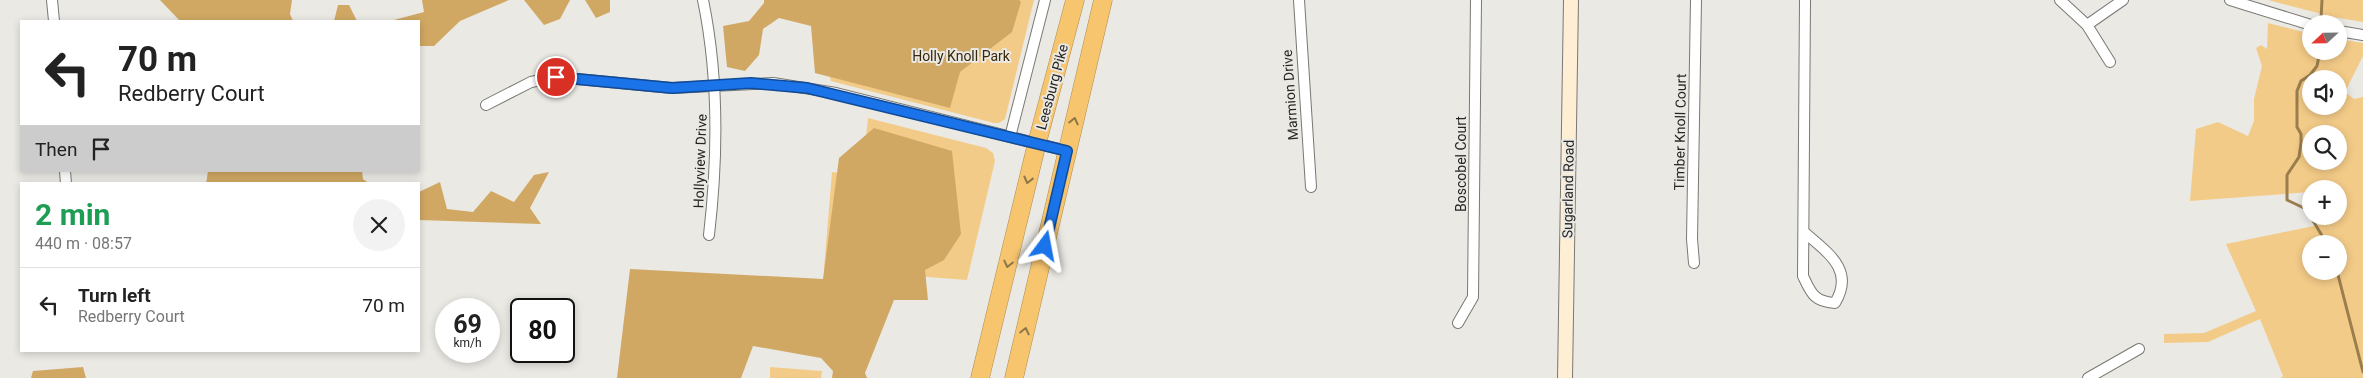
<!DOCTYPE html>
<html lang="en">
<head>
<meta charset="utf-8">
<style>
  :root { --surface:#fff; --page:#f2f2f2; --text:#222; --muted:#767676; --line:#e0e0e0 }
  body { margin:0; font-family:Roboto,sans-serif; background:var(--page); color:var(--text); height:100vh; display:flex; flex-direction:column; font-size:19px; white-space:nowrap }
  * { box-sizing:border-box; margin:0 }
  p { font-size:16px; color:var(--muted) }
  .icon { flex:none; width:28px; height:28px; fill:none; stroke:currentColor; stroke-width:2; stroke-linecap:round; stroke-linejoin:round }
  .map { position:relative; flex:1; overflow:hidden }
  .details { position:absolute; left:20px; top:182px; width:400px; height:170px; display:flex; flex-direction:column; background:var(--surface); border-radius:0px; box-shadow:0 2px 8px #0003 }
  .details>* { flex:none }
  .hud { position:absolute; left:20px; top:20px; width:400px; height:152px; border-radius:0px; box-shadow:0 2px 8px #0003; background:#fff; color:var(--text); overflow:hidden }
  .needle { width:32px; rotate:248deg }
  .controls { position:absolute; left:2302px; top:15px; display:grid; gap:10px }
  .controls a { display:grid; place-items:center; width:45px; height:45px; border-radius:50%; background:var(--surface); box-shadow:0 2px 8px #0003; font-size:25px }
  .speed { position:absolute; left:435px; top:298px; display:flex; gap:10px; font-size:25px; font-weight:700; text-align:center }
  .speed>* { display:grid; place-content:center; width:65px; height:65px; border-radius:50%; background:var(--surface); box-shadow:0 2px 8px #0003; line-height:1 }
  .speed small { font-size:12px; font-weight:400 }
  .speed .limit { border:2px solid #111; border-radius:8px; background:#fff; color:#111 }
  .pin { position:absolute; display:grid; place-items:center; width:42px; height:42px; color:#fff; margin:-21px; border:2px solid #fff; border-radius:50%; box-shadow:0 1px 5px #0007 }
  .me { position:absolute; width:55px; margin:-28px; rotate:13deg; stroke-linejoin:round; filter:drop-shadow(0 0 4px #0008) }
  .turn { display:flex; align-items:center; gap:18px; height:105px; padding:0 15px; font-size:22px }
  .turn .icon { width:65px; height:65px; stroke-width:2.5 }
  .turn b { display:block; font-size:35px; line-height:42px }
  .then { display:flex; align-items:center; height:48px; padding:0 15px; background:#0003; gap:10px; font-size:19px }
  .round { display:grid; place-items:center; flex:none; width:52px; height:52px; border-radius:26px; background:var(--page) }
  .summary { display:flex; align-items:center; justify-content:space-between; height:85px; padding:0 15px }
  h1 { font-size:30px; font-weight:700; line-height:38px; color:#1e9e55 }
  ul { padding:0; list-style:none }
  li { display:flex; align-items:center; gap:15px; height:75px; padding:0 15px; border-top:1px solid var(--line) }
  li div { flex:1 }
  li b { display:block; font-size:19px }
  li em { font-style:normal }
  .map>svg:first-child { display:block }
</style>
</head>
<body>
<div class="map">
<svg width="2363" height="378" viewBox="0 0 2363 378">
  <rect width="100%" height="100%" fill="#ebe9e4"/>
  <g fill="#f3cb88" fill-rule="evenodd">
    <path d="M808,0H1034L1005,119L999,123H994L831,81Z"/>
    <path d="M2268,0H2363V22L2333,17Z"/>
    <path d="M2268,23L2311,34V51H2339V39L2363,43V56L2345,92L2354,99L2363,97V378H2281L2283,376L2260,319L2208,342L2164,343V334L2204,333L2256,311L2226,244L2338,221L2339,189H2311V192L2190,201L2196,129L2218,122L2248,136L2254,121V99L2262,66L2256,48L2261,45L2267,49ZM2311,79H2339V106H2311ZM2311,134H2339V161H2311ZM2311,244H2339V271H2311Z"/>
    <path d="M868,118L986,148L993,153L995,161L967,280L824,269L832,172L862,175Z"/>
    <path d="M770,367L822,371L821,378H770Z"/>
  </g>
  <g fill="#d0a863">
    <path d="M160,0H292L290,14L293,21H180Z"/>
    <path d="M422,0H509L460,21L434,46H419V21H390L424,12Z"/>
    <path d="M524,0H570L560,19L544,25Z"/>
    <path d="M585,0H610V12L596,18Z"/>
    <path d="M764,0H1019L1021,2L1012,32L960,72L950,108L815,73L811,26L779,18L763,29L759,55L745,71L727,67L723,26L749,21L764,3Z"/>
    <path d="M338,5H349L357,21H334Z"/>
    <path d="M874,128L952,151L961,234L944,260L925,270L928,300H894L865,373L867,378H832L833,371L821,358L753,346L741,378H617L630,269L823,279L839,158Z"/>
    <path d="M208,171H362L363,179L370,184H206Z"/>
    <path d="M549,172L530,208L541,224L419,220V192L440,182L447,209L473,212L491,191L514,202L534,175Z"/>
    <path d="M83,367L86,378H31L33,371Z"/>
  </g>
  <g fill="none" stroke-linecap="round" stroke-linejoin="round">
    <g stroke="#9a7e4d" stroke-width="3">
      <path d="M2321,19L2322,0"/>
      <path d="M2320,51L2317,66L2310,75L2301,81L2297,91V127L2301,134V143L2299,157L2287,175V200L2306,209L2327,244"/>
      <path d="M2337,271L2363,372"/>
    </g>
    <g stroke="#7a7874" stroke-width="12">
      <g id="street">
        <path d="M52,0L54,21"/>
        <path d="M703,0C719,77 718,157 709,235"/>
        <path d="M1299,0L1311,187"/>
        <path d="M2060,0L2087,25L2110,62"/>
        <path d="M2230,0L2311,25"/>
        <path d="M2087,25L2123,0"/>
        <path d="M2339,31L2363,35"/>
        <path d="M486,105L531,82L556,77L672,88L773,83L836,93L1067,151"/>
        <path d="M1010,137L1045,0"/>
        <path d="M65,171L66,184"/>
        <path d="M1804,232C1828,253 1855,270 1835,303C1814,302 1811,293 1803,276L1805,0"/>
        <path d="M1694,263L1692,239L1696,0"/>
        <path d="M1458,323L1473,297L1476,0"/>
        <path d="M2088,378L2139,349"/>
      </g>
    </g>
    <g stroke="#7a7874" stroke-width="16">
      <path id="secondary" d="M1565,378L1571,0"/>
    </g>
    <g stroke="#ae8d54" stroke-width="19">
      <g id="highway">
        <path d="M980,378L1037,143L1075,0"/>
        <path d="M1014,378L1103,0"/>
      </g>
    </g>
    <use href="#street" stroke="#fff" stroke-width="10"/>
    <use href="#secondary" stroke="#fdeed4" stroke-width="14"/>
    <use href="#highway" stroke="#f7c56e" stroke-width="18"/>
  </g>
  <defs><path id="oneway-chevron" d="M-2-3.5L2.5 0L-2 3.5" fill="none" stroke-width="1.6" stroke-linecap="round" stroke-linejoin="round" transform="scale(1.25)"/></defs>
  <g stroke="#8e7548">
    <use href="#oneway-chevron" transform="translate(1074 121) rotate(-77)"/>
    <use href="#oneway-chevron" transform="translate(1028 180) rotate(104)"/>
    <use href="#oneway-chevron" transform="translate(1008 264) rotate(103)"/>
    <use href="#oneway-chevron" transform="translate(1025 331) rotate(-77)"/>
  </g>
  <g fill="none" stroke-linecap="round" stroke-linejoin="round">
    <g stroke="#114b97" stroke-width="12">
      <path id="route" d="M556,77L672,88L751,83L807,88L1067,151L1045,246"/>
    </g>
    <use href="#route" stroke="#1a73e8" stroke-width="9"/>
  </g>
  <g text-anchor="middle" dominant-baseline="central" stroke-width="4" stroke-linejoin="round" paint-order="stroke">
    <g font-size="14" fill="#382708" stroke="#ebe9e4">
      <text x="961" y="56">Holly Knoll Park</text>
    </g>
    <g font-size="14" fill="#262523" stroke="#ebe9e4">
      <text transform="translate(1052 87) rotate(-75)">Leesburg Pike</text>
      <text transform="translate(1290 95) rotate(-94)">Marmion Drive</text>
      <text transform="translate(1680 132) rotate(-89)">Timber Knoll Court</text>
      <text transform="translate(700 161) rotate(-88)">Hollyview Drive</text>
      <text transform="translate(1461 164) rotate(-90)">Boscobel Court</text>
      <text transform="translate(1568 189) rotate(-89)">Sugarland Road</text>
    </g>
  </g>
</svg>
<div class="controls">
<a><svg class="needle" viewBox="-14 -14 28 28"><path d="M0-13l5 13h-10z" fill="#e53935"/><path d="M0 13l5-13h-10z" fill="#767676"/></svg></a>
<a><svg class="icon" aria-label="sound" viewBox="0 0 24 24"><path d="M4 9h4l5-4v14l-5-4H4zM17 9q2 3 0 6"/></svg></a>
<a><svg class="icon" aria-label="search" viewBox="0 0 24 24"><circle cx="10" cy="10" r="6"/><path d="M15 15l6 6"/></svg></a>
<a>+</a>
<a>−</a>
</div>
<div class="speed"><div>69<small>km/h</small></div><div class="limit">80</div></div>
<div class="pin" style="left:556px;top:77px;background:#d93025"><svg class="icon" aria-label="arrive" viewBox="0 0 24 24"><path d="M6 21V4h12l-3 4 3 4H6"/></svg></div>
<svg class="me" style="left:1045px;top:246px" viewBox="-20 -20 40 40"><path d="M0-17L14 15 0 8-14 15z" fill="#1a73e8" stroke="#fff" stroke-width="4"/></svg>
<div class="hud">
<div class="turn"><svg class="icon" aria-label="left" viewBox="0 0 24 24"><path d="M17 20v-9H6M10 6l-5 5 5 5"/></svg><div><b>70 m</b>Redberry Court</div></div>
<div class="then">Then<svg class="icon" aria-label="arrive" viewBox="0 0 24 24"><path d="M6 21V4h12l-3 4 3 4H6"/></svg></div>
</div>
<section class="details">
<div class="summary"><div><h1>2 min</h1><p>440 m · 08:57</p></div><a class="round"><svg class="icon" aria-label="close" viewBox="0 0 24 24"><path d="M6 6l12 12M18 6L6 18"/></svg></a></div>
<ul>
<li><svg class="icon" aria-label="left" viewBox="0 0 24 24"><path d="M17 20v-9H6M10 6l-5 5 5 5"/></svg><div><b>Turn left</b><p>Redberry Court</p></div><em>70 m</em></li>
</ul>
</section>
</div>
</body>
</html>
